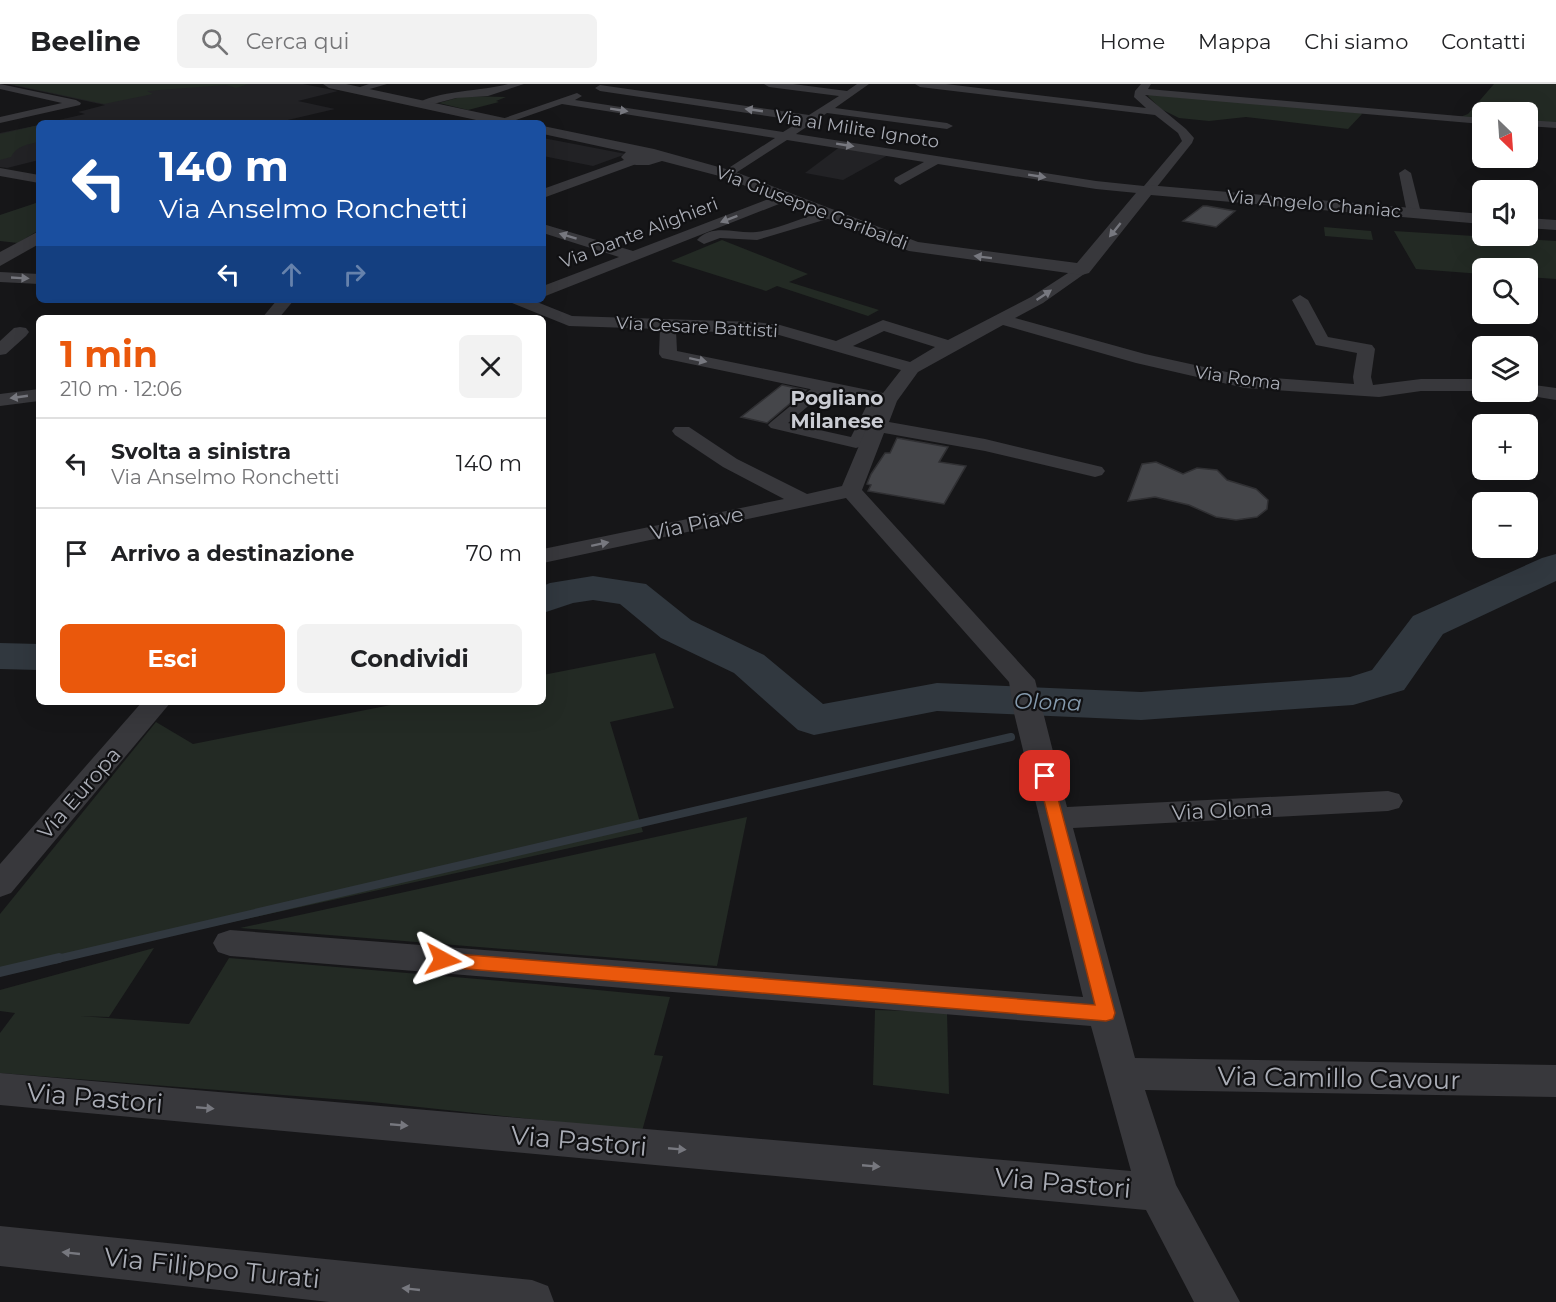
<!DOCTYPE html>
<html lang="it">
<head>
<meta charset="utf-8">
<style>
  :root { --surface:#fff; --page:#f2f2f2; --text:#202124; --muted:#757577; --line:#e0e0e0; --accent:#ea580c }
  body { margin:0; font-family:Montserrat,sans-serif; background:var(--page); color:var(--text); height:100vh; display:flex; flex-direction:column; font-size:22px; white-space:nowrap }
  * { box-sizing:border-box; margin:0 }
  p { font-size:20px; color:var(--muted) }
  .icon { flex:none; width:33px; height:33px; fill:none; stroke:currentColor; stroke-width:2; stroke-linecap:round; stroke-linejoin:round }
  .map { position:relative; flex:1; overflow:hidden }
  .side { position:absolute; left:36px; top:231px; width:510px; height:390px; display:flex; flex-direction:column; background:var(--surface); border-radius:9px; box-shadow:0 6px 24px #0002 }
  .side>* { flex:none }
  .top-card { position:absolute; left:36px; top:36px; width:510px; height:183px; border-radius:9px; box-shadow:0 6px 24px #0002; background:#1a4fa0; color:#fff; overflow:hidden }
  .needle { width:39px; rotate:155deg }
  .tools { position:absolute; left:1472px; top:18px; display:grid; gap:12px }
  .tools a { display:grid; place-items:center; width:66px; height:66px; border-radius:9px; background:var(--surface); box-shadow:0 6px 24px #0002; font-size:30px }
  .pin { position:absolute; display:grid; place-items:center; width:51px; height:51px; color:#fff; margin:-26px; border-radius:12px; box-shadow:0 3px 9px #0006 }
  .me { position:absolute; width:66px; margin:-33px; rotate:95deg; stroke-linejoin:round; filter:drop-shadow(0 0 4px #0008) }
  .turn { display:flex; align-items:center; gap:21px; height:126px; padding:0 24px; font-size:27px }
  .turn .icon { width:78px; height:78px; stroke-width:2.5 }
  .turn b { display:block; font-size:42px; line-height:51px }
  .lanes { display:flex; align-items:center; height:57px; padding:0 24px; background:#0003; justify-content:center; gap:30px; direction:ltr }
  .lanes .off { opacity:.35 }
  .round { display:grid; place-items:center; flex:none; width:63px; height:63px; border-radius:9px; background:var(--page) }
  .overview { display:flex; align-items:center; justify-content:space-between; height:102px; padding:0 24px }
  h1 { font-size:36px; font-weight:700; line-height:45px; color:var(--accent) }
  .primary-button { display:flex; gap:12px; margin-top:auto; padding:12px 24px }
  .primary-button a { flex:1; height:69px; border-radius:9px; background:var(--accent); color:#fff; font-size:24px; font-weight:700; line-height:69px; text-align:center }
  .primary-button a+a { background:var(--page); color:var(--text) }
  ul { padding:0; list-style:none }
  li { display:flex; align-items:center; gap:18px; height:90px; padding:0 24px; border-top:2px solid var(--line) }
  li div { flex:1 }
  li b { display:block; font-size:22px }
  li em { font-style:normal }
  header { display:flex; align-items:center; gap:36px; box-sizing:border-box; height:84px; padding:0 30px; background:var(--surface); border-bottom:2px solid var(--line) }
  header strong { font-size:28px }
  nav { display:flex; gap:33px; margin-inline-start:auto; font-size:21px }
  .search { width:420px; height:54px; background:var(--page); display:flex; align-items:center; gap:15px; box-sizing:border-box; padding:0 21px; border-radius:9px; color:var(--muted); font-size:22px }
  .map>svg:first-child { display:block }
</style>
</head>
<body>
<header>
<strong>Beeline</strong>
<div class="search"><svg class="icon" aria-label="search" viewBox="0 0 24 24"><circle cx="10" cy="10" r="6"/><path d="M15 15l6 6"/></svg>Cerca qui</div>
<nav><a>Home</a><a>Mappa</a><a>Chi siamo</a><a>Contatti</a></nav>
</header>
<div class="map">
<svg width="1556" height="1218" viewBox="0 0 1556 1218">
  <rect width="100%" height="100%" fill="#161618"/>
  <g fill="#222225">
    <path d="M7,0H303L338,7L298,17L335,25L275,39H46L85,30L78,28L105,21Z"/>
    <path d="M39,41V76L7,84L0,83V49Z"/>
    <path d="M543,54L626,70L593,82L543,72Z"/>
    <path d="M841,62L890,70L843,96L805,89Z"/>
  </g>
  <g fill="#232a24">
    <path d="M10,0H249L236,4L226,1L147,7L153,10L104,20Z"/>
    <path d="M1494,0H1556V39L1527,37V28H1482V35L1460,33L1468,30Z"/>
    <path d="M1150,10L1361,29L1362,30L1348,45L1246,33L1209,37L1179,34L1161,25L1148,12Z"/>
    <path d="M464,12L506,13L496,17L499,18L468,26L439,19Z"/>
    <path d="M39,41V58C28,60 16,62 11,73L0,76V50Z"/>
    <path d="M39,118V146L18,159L0,157V131Z"/>
    <path d="M1324,143L1371,147L1373,156L1325,152Z"/>
    <path d="M1394,147L1556,157V195L1527,193V184H1482V190L1416,185Z"/>
    <path d="M722,156L808,190L789,198L879,226L868,232L777,202L766,207L671,177Z"/>
    <path d="M655,569L674,624L610,638L643,748L0,889V830L156,638L193,660L406,618H543V591Z"/>
    <path d="M747,733L717,882L240,844Z"/>
    <path d="M154,864L109,933L80,932L189,940L229,874L536,900L670,913L654,971L663,972L642,1047L372,1018L0,989V949L15,929L0,927V906Z"/>
    <path d="M875,926L947,928L949,1010L873,1001Z"/>
  </g>
  <g fill="none" stroke-linecap="round" stroke-linejoin="round">
    <path stroke="#31383f" stroke-width="8" d="M53,876L1011,653"/>
    <path stroke="#31383f" stroke-width="10" d="M0,888L59,874"/>
    <g fill="#31383f" fill-rule="evenodd">
      <path d="M1556,470V497L1443,550L1404,606L1353,621L1141,636L937,627L814,651L798,646L734,589L661,554L620,520L593,516L573,519L543,529V502L550,499L593,492L646,500L691,536L764,571L823,620L937,599L1141,608L1350,593L1372,586L1413,532L1542,474Z"/>
      <path d="M0,559L39,560V586L0,585Z"/>
    </g>
  </g>
  <g fill="#45464a" stroke="#303033" stroke-width="1.5">
    <path d="M1203,122H1207L1235,127L1216,143L1183,137Z"/>
    <path d="M782,301L806,306L767,339L741,333Z"/>
    <path d="M897,354L948,363L939,378L966,382L944,420L868,407L871,401L867,400L871,390L885,369H890Z"/>
    <path d="M1156,378L1183,390L1197,384L1217,386L1227,396L1256,405L1268,416L1267,425L1257,433L1236,436L1216,433L1189,421L1155,413L1128,417L1142,380Z"/>
  </g>
  <g fill="none" stroke-linecap="round" stroke-linejoin="round">
    <path fill="#38383c" fill-rule="evenodd" d="M816,304L881,315L883,318L862,362L856,364L771,344L768,341L771,338L811,305ZM819,313L867,321L851,353L788,339Z"/>
    <g fill="#38383c" fill-rule="evenodd">
      <path d="M0,0L76,16L81,19L80,21L0,39V33L62,19L0,5Z"/>
      <path d="M369,0H387L356,9L351,6Z"/>
      <path d="M508,0H524L488,12L456,14L422,23L417,20C433,7 485,7 508,0Z"/>
      <path d="M764,0H793L847,7L857,0H869L835,24L947,39L953,42L947,45L827,29L796,50L1096,97L1144,102L1182,57L1178,49L1155,31L920,3L915,0H946L1146,24L1134,13L1135,7L1141,0H1151L1148,5L1482,34V40L1145,11L1186,45L1194,54L1192,59L1152,109L1147,110L1096,105L938,80L900,101L894,97L895,94L924,78L787,56L728,94L724,93L722,90L724,87L775,54L562,20L507,39L496,37L577,9L582,12L575,16L783,48L801,37L600,7L595,4L600,1L809,31L839,12L769,3Z"/>
      <path d="M1527,36L1556,38V44L1527,42Z"/>
      <path d="M635,72L639,73V79L543,114V105Z"/>
      <path d="M0,84L39,91V99L0,92Z"/>
      <path d="M1405,85L1411,89L1421,129L1414,133L1407,129L1399,89Z"/>
      <path d="M784,109L791,113L789,116L543,213V202L619,173L543,149V140L633,167Z"/>
      <path d="M829,126L834,127L836,130L834,133L757,156L720,154L704,160L697,156C712,139 736,150 756,148C780,145 805,132 829,126Z"/>
      <path d="M1082,180L1087,182L1090,185L1087,188L1043,219L1015,234L1145,270L1245,292L1354,300L1353,293L1357,269L1316,261L1292,216L1300,211L1308,216L1328,253L1372,261L1375,265L1371,293L1373,301L1421,295H1482V307H1421L1379,313L1245,304L1136,279L1003,241L918,288L897,317L889,338L985,355L1102,383L1105,387L1102,391L1095,393L985,367L884,349L862,406L1035,596L1067,723L1388,707L1399,710L1403,717L1399,724L1388,727L1073,744L1135,974L1556,981V1013L1145,1006L1176,1101L1240,1218H1194L1146,1126L0,1021V989L1131,1087L1091,942L230,872L218,868L213,859L218,850L230,846L1083,913L1014,629L1009,598L846,414L543,479V465L784,415L723,383L675,351L672,347L675,343H689L737,375L807,410L842,402L877,319L662,274L659,270L660,245L569,242L512,219L510,216H532L572,232L755,238L780,241L836,257L883,236L948,256L1031,213ZM676,246L779,251L901,286L883,309L677,267ZM884,247L935,263L910,278L853,262Z"/>
      <path d="M0,188L39,190V200L0,198Z"/>
      <path d="M277,216H294L279,234H262Z"/>
      <path d="M20,243L26,244L29,248L26,252L6,270L0,271V257L14,244Z"/>
      <path d="M1527,300L1556,304V316L1520,310L1519,308H1527Z"/>
      <path d="M39,305V317L0,322V310Z"/>
      <path d="M142,618H171L11,809L0,813V780Z"/>
      <path d="M0,1142L532,1196L548,1202L554,1218H329L0,1182Z"/>
    </g>
    <g fill="#38383c" fill-rule="evenodd">
      <path d="M323,0H346L509,35L516,39H490L329,4Z"/>
      <path d="M543,42L654,65L733,87L918,158L1077,179L1141,103L1147,101L1482,130V140L1151,111L1089,189L1082,191L909,167L723,93L662,77L649,81H636L626,78L621,73L626,68L543,50Z"/>
      <path d="M1527,134L1556,136V146L1527,144Z"/>
      <path d="M39,147V160L0,182V168Z"/>
    </g>
  </g>
  <defs><path id="oneway-solid" d="M-6-.8H1V-3.2L6.5 0L1 3.2V.8H-6Z" transform="scale(1.5)"/></defs>
  <g fill="#77787f">
    <use href="#oneway-solid" transform="translate(619 26) rotate(9)"/>
    <use href="#oneway-solid" transform="translate(754 26) rotate(-172)"/>
    <use href="#oneway-solid" transform="translate(845 61) rotate(9)"/>
    <use href="#oneway-solid" transform="translate(1037 92) rotate(9)"/>
    <use href="#oneway-solid" transform="translate(729 135) rotate(159)"/>
    <use href="#oneway-solid" transform="translate(1115 146) rotate(129)"/>
    <use href="#oneway-solid" transform="translate(568 152) rotate(-163)"/>
    <use href="#oneway-solid" transform="translate(983 173) rotate(-173)"/>
    <use href="#oneway-solid" transform="translate(20 194) rotate(3)"/>
    <use href="#oneway-solid" transform="translate(1044 211) rotate(-34)"/>
    <use href="#oneway-solid" transform="translate(698 276) rotate(12)"/>
    <use href="#oneway-solid" transform="translate(19 313) rotate(172)"/>
    <use href="#oneway-solid" transform="translate(600 460) rotate(-12)"/>
    <use href="#oneway-solid" transform="translate(205 1024) rotate(5)"/>
    <use href="#oneway-solid" transform="translate(399 1041) rotate(5)"/>
    <use href="#oneway-solid" transform="translate(677 1065) rotate(5)"/>
    <use href="#oneway-solid" transform="translate(871 1082) rotate(5)"/>
    <use href="#oneway-solid" transform="translate(71 1169) rotate(-174)"/>
    <use href="#oneway-solid" transform="translate(411 1205) rotate(-174)"/>
  </g>
  <path fill="#ea580c" stroke="#983908" stroke-width="1.5" d="M1045,687L1052,692L1115,929L1113,935L1106,937L443,883L437,881L434,876L437,871L443,869L1095,921L1038,692Z"/>
  <g text-anchor="middle" dominant-baseline="central" stroke-width="4.5" stroke-linejoin="round" paint-order="stroke">
    <g font-size="18" fill="#aaadb6" stroke="#111113">
      <text transform="translate(857 45) rotate(9)">Via al Milite Ignoto</text>
      <text transform="translate(1314 120) rotate(5)">Via Angelo Chaniac</text>
      <text transform="translate(812 124) rotate(21)">Via Giuseppe Garibaldi</text>
      <text transform="translate(639 149) rotate(-21)">Via Dante Alighieri</text>
      <text transform="translate(697 243) rotate(3)">Via Cesare Battisti</text>
      <text transform="translate(1238 294) rotate(8)">Via Roma</text>
    </g>
    <g font-size="20" font-weight="bold" fill="#caccd3" stroke="#111113">
      <text x="837" y="314">Pogliano<tspan x="837" dy="23">Milanese</tspan></text>
    </g>
    <g font-size="21" fill="#aaadb6" stroke="#111113">
      <text transform="translate(697 439) rotate(-12)">Via Piave</text>
      <text transform="translate(79 709) rotate(-49)">Via Europa</text>
      <text transform="translate(1222 726) rotate(-3)">Via Olona</text>
    </g>
    <g font-size="22" font-style="italic" fill="#859aad" stroke="#111113">
      <text transform="translate(1048 618) rotate(2)">Olona</text>
    </g>
    <g font-size="26" fill="#aaadb6" stroke="#111113">
      <text transform="translate(1339 994) rotate(1)">Via Camillo Cavour</text>
      <text transform="translate(95 1014) rotate(5)">Via Pastori</text>
      <text transform="translate(579 1057) rotate(5)">Via Pastori</text>
      <text transform="translate(1063 1099) rotate(5)">Via Pastori</text>
      <text transform="translate(212 1184) rotate(6)">Via Filippo Turati</text>
    </g>
  </g>
</svg>
<div class="tools">
<a><svg class="needle" viewBox="-14 -14 28 28"><path d="M0-13l5 13h-10z" fill="#e53935"/><path d="M0 13l5-13h-10z" fill="#757577"/></svg></a>
<a><svg class="icon" aria-label="sound" viewBox="0 0 24 24"><path d="M4 9h4l5-4v14l-5-4H4zM17 9q2 3 0 6"/></svg></a>
<a><svg class="icon" aria-label="search" viewBox="0 0 24 24"><circle cx="10" cy="10" r="6"/><path d="M15 15l6 6"/></svg></a>
<a><svg class="icon" aria-label="layers" viewBox="0 0 24 24"><path d="M12 4l9 5-9 5-9-5zM3 14l9 5 9-5"/></svg></a>
<a>+</a>
<a>−</a>
</div>
<div class="pin" style="left:1045px;top:692px;background:#d93025"><svg class="icon" aria-label="arrive" viewBox="0 0 24 24"><path d="M6 21V4h12l-3 4 3 4H6"/></svg></div>
<svg class="me" style="left:443px;top:876px" viewBox="-20 -20 40 40"><path d="M0-17L14 15 0 8-14 15z" fill="#ea580c" stroke="#fff" stroke-width="4"/></svg>
<div class="top-card">
<div class="turn"><svg class="icon" aria-label="left" viewBox="0 0 24 24"><path d="M17 20v-9H6M10 6l-5 5 5 5"/></svg><div><b>140 m</b>Via Anselmo Ronchetti</div></div>
<div class="lanes"><svg class="icon" aria-label="left" viewBox="0 0 24 24"><path d="M17 20v-9H6M10 6l-5 5 5 5"/></svg><svg class="icon off" aria-label="ahead" viewBox="0 0 24 24"><path d="M12 20V5M6 11l6-6 6 6"/></svg><svg class="icon off" aria-label="right" viewBox="0 0 24 24"><path d="M7 20v-9h11M14 6l5 5-5 5"/></svg></div>
</div>
<section class="side">
<div class="overview"><div><h1>1 min</h1><p>210 m · 12:06</p></div><a class="round"><svg class="icon" aria-label="close" viewBox="0 0 24 24"><path d="M6 6l12 12M18 6L6 18"/></svg></a></div>
<ul>
<li><svg class="icon" aria-label="left" viewBox="0 0 24 24"><path d="M17 20v-9H6M10 6l-5 5 5 5"/></svg><div><b>Svolta a sinistra</b><p>Via Anselmo Ronchetti</p></div><em>140 m</em></li>
<li><svg class="icon" aria-label="arrive" viewBox="0 0 24 24"><path d="M6 21V4h12l-3 4 3 4H6"/></svg><div><b>Arrivo a destinazione</b></div><em>70 m</em></li>
</ul>
<div class="primary-button"><a>Esci</a><a>Condividi</a></div>
</section>
</div>
</body>
</html>
